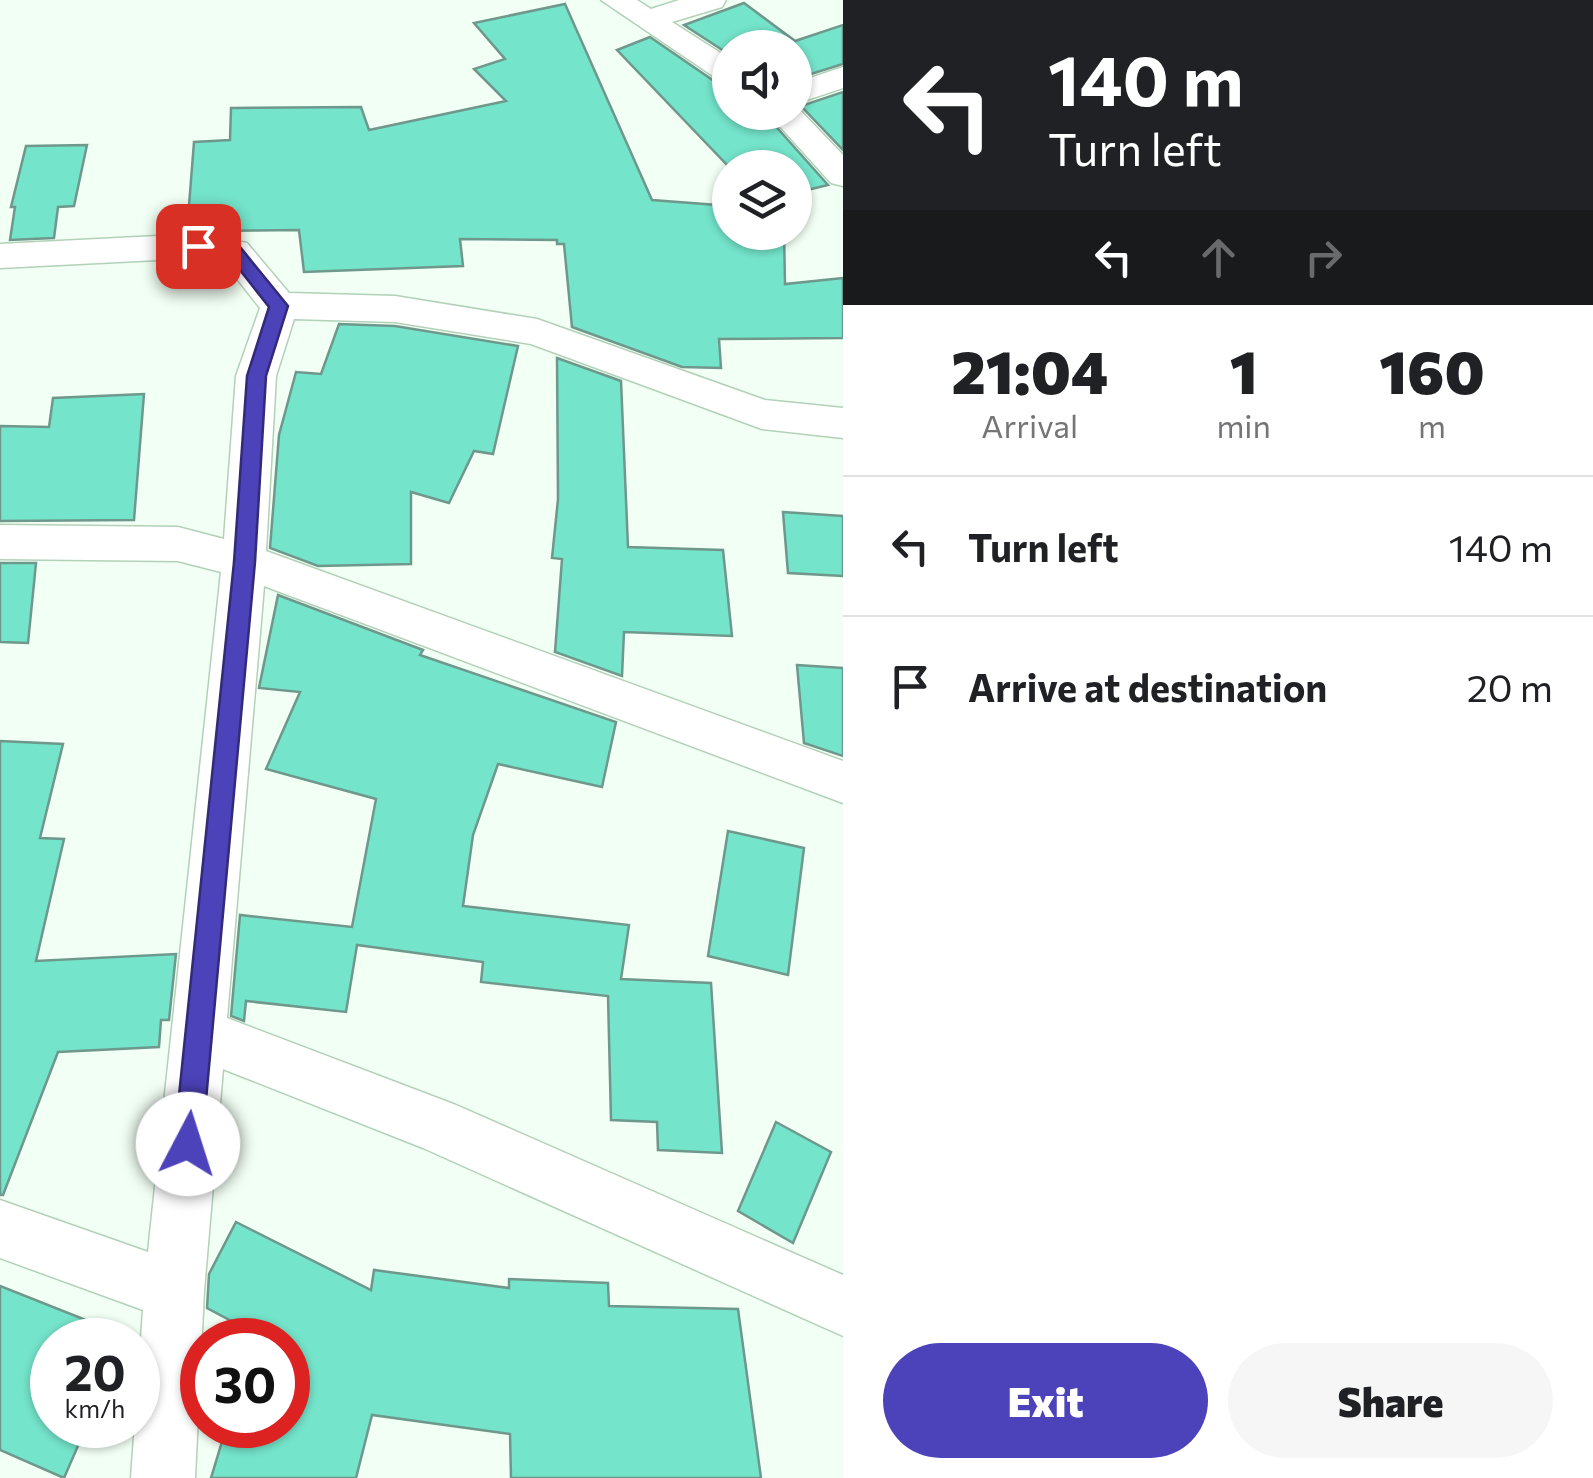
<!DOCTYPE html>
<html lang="en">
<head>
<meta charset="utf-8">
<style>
  :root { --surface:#fff; --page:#f6f6f6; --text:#202124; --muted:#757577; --line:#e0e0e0; --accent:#4c42b9 }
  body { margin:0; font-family:Commissioner,sans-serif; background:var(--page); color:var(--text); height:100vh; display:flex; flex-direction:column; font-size:38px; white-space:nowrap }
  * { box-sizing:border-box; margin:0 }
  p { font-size:32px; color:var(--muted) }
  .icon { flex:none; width:55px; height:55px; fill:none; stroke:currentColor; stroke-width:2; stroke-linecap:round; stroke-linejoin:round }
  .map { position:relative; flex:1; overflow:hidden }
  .drawer { display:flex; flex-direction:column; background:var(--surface); width:750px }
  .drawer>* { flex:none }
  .top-card { background:#202124; color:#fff; overflow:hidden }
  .buttons { position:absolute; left:712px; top:30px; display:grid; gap:20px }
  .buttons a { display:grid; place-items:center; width:100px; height:100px; border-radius:50%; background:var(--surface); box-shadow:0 2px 8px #0004; font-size:50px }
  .speed { position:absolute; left:30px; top:1318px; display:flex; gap:20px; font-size:50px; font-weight:700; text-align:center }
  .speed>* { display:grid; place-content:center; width:130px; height:130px; border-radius:50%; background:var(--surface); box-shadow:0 2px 8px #0004; line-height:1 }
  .speed small { font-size:25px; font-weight:400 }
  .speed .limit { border:15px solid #d22; background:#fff; color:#111 }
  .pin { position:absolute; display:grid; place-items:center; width:85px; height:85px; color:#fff; margin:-42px; border-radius:20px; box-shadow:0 5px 15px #0006 }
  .me { position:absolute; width:110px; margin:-55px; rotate:5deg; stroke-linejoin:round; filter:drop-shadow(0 0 8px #0008) }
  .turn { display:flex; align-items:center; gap:35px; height:210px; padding:0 40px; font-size:45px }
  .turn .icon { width:130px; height:130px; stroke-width:2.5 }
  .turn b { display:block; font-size:70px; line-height:85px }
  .lanes { display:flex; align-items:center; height:95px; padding:0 40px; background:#0003; justify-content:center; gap:50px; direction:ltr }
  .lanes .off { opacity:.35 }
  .eta { display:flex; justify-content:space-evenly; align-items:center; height:170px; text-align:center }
  .eta b { font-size:60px; font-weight:800; line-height:70px }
  .cta { display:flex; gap:20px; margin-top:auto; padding:20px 40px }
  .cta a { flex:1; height:115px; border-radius:60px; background:var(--accent); color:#fff; font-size:40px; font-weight:800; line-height:115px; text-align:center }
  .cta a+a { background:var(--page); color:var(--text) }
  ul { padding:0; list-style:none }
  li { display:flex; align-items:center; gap:30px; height:140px; padding:0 40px; border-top:2px solid var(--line) }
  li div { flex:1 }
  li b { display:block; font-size:38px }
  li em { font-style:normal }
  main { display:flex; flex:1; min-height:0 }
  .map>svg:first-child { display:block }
</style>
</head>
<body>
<main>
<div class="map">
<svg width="843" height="1478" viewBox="0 0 843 1478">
  <rect width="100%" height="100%" fill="#f2fff4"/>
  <g fill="#74e4ca" stroke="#6f988d" stroke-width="2.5">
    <path d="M744,3L795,41L843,25V64L795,79V48H730V55L684,25Z"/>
    <path d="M565,4L652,200L730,206V232H784L785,284L843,278V338L719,339L721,368L682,367L572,327L564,244H557V240L460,239L463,266L304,272L299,230L187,231L194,142L230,140L231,108L361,107L369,130L506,101L474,69L505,59L474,23Z"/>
    <path d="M650,37L717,83L730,86V112H763L828,185L795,193V168H730L617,50Z"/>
    <path d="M843,92V150L801,106Z"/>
    <path d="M87,145L74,206L58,207L54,238L10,240L15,207H11L26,146Z"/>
    <path d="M339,324L395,326L518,346L493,454L474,451L449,503L411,492V564L318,566L270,548L279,435L296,372L321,374Z"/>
    <path d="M557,358L621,381L628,547L723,550L732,636L624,632L622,676L555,652L562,559L552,558L558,499Z"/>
    <path d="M144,394L134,520L0,521V426L49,427L53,398Z"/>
    <path d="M783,512L843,516V576L788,573Z"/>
    <path d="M0,563H36L28,643L0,642Z"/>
    <path d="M278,595L423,650L420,655L616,722L602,787L498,764L473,835L463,906L629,925L621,979L711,983L722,1153L658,1150L657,1122L611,1120L608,996L481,982L483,962L357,945L346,1012L246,1001L244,1021L231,1016L240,915L352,927L376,799L266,769L300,692L259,688Z"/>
    <path d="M797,665L843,668V756L804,743Z"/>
    <path d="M0,741L63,744L40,838L64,839L36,961L176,954L169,1020H161L159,1047L58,1052L3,1195H0Z"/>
    <path d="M728,831L804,848L788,975L708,956Z"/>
    <path d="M776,1122L831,1152L793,1243L738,1211Z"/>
    <path d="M236,1222L371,1290L374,1270L509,1288V1279L608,1283L609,1306L738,1309L761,1478H511L510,1434L372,1415L356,1478H211L227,1425H288V1340H267L207,1308L209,1274Z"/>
    <path d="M0,1286L131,1338L52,1340V1425H87L64,1478L0,1450Z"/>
  </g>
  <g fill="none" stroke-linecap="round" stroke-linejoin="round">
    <g stroke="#b2d1b8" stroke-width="3">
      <g id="street">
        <path d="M601,0H637L651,9L679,0H726L722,7L672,22L730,59V83L719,80Z"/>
        <path d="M843,67V88L795,104V83Z"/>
        <path d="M795,105L843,155V186L831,183L767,112H795Z"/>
        <path d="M197,234L247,243L289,293L395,296L537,319L765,400L843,408V438L762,429L531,344L395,322L294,319L276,376L266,551L843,761V803L264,586L227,1018L456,1105L843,1275V1336L423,1148L223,1069L204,1291L195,1478H131L143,1310L0,1258V1200L148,1252L221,572L178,561L0,559V525L178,527L224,539L236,376L260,308L223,261L197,258L0,268V244Z"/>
      </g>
    </g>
    <use href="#street" fill="#fff" fill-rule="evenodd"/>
  </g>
  <path fill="#4c42b9" stroke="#312b78" stroke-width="2.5" d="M198,241L240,247L288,306L266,376L255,562L202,1144L198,1153L188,1157L178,1153L174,1144L234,562L247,376L269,307L229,256L191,250V242Z"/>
</svg>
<div class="buttons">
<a><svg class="icon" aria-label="sound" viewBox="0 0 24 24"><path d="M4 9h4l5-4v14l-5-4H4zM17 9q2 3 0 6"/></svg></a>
<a><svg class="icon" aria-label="layers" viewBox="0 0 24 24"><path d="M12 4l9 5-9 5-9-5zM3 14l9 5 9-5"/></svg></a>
</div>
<div class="speed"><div>20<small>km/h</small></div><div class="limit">30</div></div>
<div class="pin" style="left:198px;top:246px;background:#d93025"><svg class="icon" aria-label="arrive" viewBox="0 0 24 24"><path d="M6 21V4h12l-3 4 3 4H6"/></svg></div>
<svg class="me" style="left:188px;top:1144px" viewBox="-20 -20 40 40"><circle r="19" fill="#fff"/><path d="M0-13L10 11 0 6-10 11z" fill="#4c42b9"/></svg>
</div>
<section class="drawer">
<div class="top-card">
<div class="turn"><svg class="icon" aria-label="left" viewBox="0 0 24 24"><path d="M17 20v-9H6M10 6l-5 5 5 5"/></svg><div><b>140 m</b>Turn left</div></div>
<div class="lanes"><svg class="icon" aria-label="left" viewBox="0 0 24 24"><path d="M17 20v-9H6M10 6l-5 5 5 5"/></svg><svg class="icon off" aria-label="ahead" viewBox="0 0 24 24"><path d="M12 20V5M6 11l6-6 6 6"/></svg><svg class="icon off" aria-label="right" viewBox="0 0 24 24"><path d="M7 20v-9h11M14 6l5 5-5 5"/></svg></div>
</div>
<div class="eta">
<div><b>21:04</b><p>Arrival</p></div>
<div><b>1</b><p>min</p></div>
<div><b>160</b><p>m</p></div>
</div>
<ul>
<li><svg class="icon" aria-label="left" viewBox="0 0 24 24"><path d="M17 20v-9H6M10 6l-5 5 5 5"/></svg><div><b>Turn left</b></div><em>140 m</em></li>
<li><svg class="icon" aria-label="arrive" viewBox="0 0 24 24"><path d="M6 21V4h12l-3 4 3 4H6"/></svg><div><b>Arrive at destination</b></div><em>20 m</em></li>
</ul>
<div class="cta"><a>Exit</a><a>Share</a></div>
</section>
</main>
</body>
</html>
